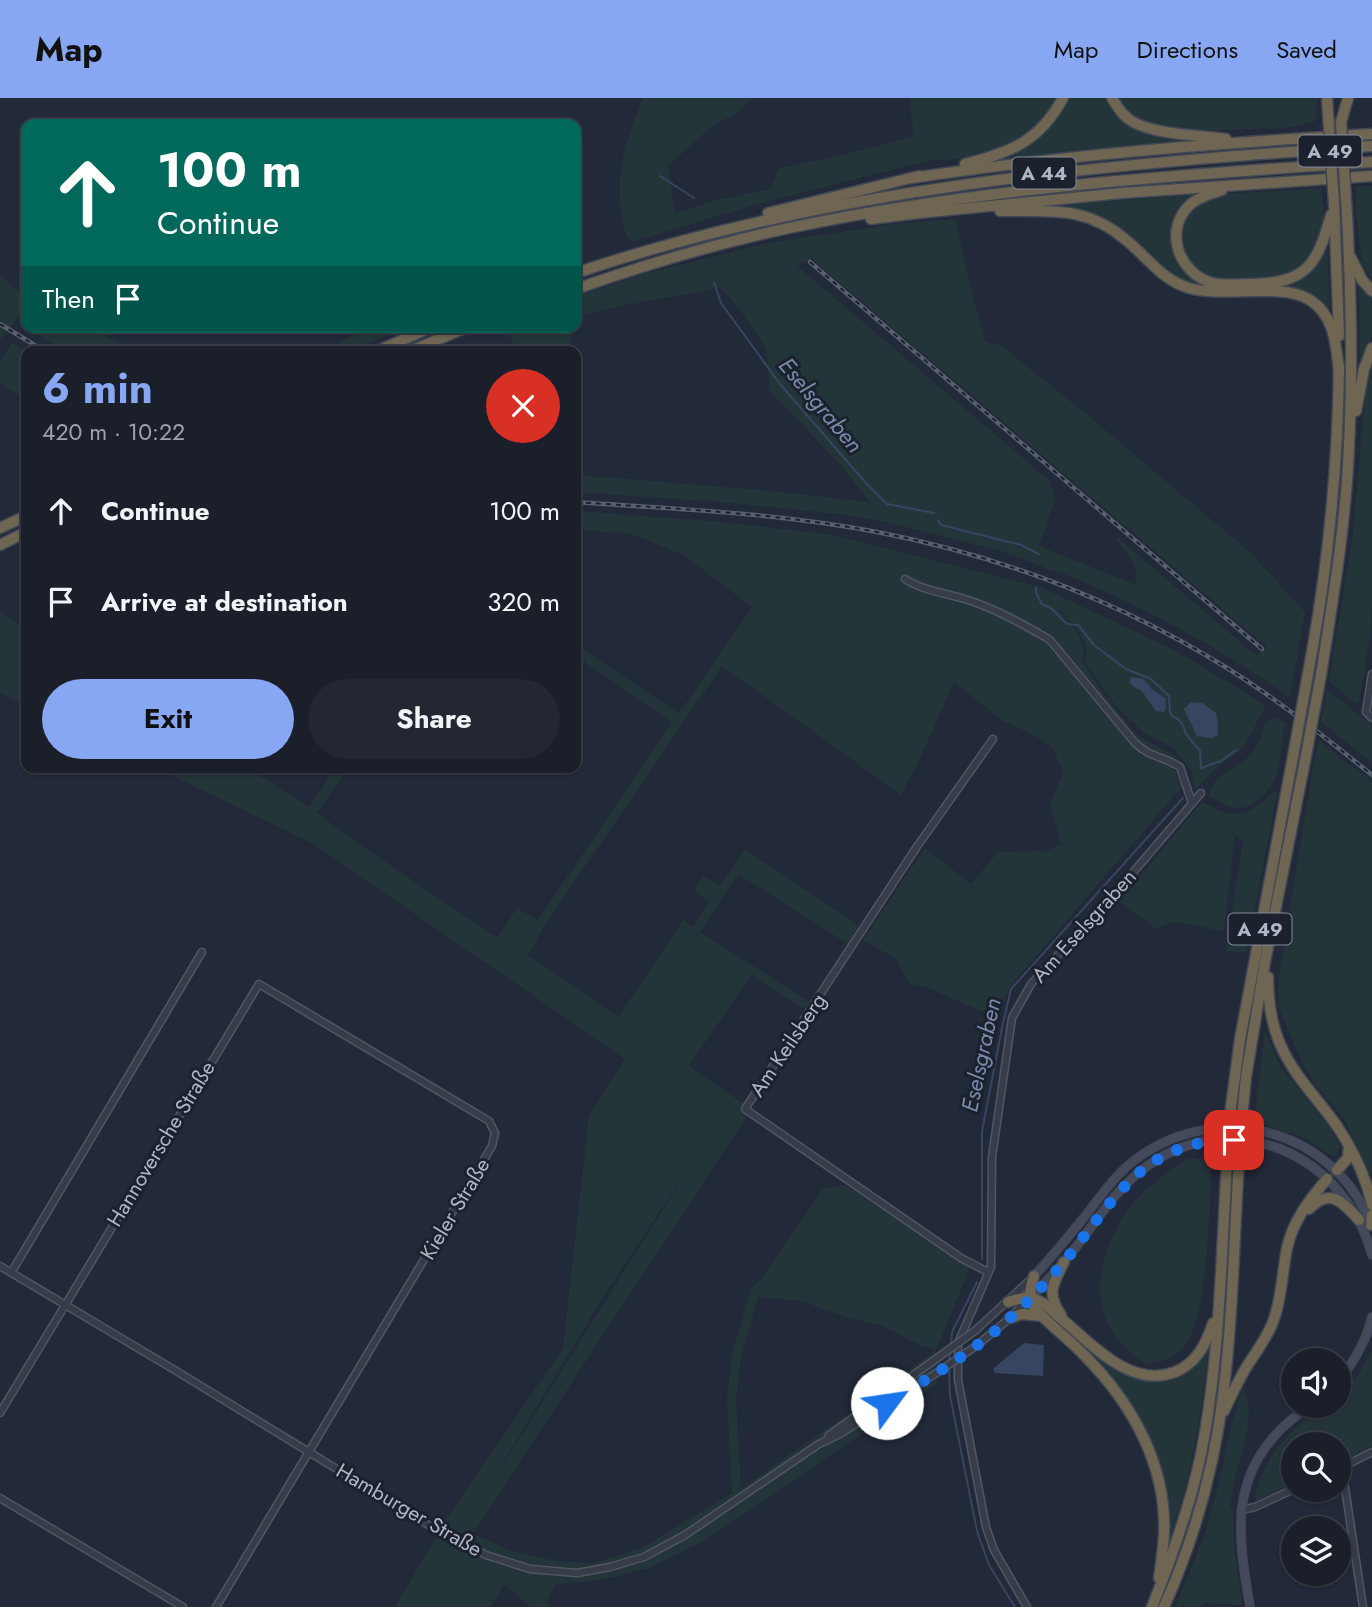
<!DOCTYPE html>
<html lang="en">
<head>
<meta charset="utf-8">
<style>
  :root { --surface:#1a1f2a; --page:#232732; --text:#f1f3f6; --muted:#9fa2a8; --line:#383d47; --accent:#88a7f2 }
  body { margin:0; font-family:Jost,sans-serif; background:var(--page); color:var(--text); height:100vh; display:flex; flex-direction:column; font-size:26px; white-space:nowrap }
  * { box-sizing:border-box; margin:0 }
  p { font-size:23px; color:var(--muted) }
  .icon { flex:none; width:38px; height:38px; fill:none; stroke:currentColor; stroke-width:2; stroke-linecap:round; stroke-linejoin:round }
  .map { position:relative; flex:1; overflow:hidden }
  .drawer { position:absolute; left:21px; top:248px; width:560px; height:427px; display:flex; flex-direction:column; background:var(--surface); border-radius:14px; box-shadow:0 2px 5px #0004,0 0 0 2px var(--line) }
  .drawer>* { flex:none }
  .banner { position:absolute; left:21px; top:21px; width:560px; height:214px; border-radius:14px; box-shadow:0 2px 5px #0004,0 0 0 2px var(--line); background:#00695c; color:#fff; overflow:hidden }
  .fabs { position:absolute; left:1281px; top:1250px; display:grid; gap:14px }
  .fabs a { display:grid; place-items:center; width:70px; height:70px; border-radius:50%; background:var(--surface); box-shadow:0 2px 5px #0004,0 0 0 2px var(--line); font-size:35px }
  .pin { position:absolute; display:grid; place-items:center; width:60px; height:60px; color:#fff; margin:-30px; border-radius:14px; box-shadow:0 4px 10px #0006 }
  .me { position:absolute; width:77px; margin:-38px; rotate:59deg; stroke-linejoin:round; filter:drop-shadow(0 0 5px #0008) }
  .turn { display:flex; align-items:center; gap:24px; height:147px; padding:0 21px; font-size:32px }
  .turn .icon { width:91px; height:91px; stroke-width:2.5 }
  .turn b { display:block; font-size:49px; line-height:60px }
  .then { display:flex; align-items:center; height:66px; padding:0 21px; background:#0003; gap:14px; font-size:26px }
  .round { display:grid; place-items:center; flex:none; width:74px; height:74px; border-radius:37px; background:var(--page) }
  .summary { display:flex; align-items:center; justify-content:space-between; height:119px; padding:0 21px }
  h1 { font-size:42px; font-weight:700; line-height:52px; color:var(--accent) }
  .button { display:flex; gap:14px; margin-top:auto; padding:14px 21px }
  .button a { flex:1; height:80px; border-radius:42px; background:var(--accent); color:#111; font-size:28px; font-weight:700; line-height:80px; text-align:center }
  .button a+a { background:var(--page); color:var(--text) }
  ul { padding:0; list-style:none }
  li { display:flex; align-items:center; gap:21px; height:91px; padding:0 21px }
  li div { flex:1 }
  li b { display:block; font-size:26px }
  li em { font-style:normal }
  header { display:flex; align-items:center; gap:42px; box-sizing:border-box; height:98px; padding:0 35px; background:var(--accent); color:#111 }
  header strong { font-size:33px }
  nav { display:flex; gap:38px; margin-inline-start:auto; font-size:24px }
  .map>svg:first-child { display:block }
</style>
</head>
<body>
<header>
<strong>Map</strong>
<nav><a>Map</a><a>Directions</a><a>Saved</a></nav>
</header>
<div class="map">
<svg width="1372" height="1509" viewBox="0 0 1372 1509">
  <rect width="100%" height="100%" fill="#222938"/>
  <g fill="#243539" fill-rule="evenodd">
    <path d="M643,0H752L737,15L713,27L668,68L675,115L717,102L770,91L779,70L838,58L914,38L909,0H1105C1116,29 1148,37 1176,40L1177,44L1130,50L1009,60L931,62L765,104L631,144C624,136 624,129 622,119C614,74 627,40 643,0Z"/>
    <path d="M1116,0H1317L1316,18L1314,24L1287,30L1201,33L1176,31L1140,23L1128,15Z"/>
    <path d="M1356,88H1372V183L1362,166L1356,117Z"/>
    <path d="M1322,90C1322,105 1325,123 1321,138C1315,158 1298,177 1278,182C1268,184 1256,182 1246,182C1230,183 1207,181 1195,170C1171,147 1181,113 1210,101C1225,94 1242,95 1258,94C1279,93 1300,92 1322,90Z"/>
    <path d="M1202,96L1173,129L1171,141L1176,158L1210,188C1203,190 1201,188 1194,186C1160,176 1149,153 1124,133C1107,120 1088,114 1068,110L1073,106Z"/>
    <path d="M955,121L974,203L985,242L989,245L999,246L1096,324L1252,456L1305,514L1290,600C1236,561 1182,530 1123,502C1097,490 1070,476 1043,470L1042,468L994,451L890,425L847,417L719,404L576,394V377L753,391L870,404L839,365L770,294L766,250L737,208L720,190L625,207L576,219V199L639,177L772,144L895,126ZM812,161L1266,548V549L1257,558L1118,440L1116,442C1130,459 1138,464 1136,487L1039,448L1055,400L1050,383L801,171L796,169Z"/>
    <path d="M1327,142L1330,218L1322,208L1264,190L1287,185Z"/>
    <path d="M0,176L26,200C24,216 10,229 0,242Z"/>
    <path d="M1359,183L1372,197V238L1368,245L1360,271Z"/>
    <path d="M26,222V229H88L137,254H66L23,228Z"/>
    <path d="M372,229H407L346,254H317Z"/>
    <path d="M507,229H571L570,254H516Z"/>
    <path d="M12,245L27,254L26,302L0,285V263Z"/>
    <path d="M1372,262V506L1370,538L1359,606L1353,603L1329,583L1353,436L1365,296Z"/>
    <path d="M576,413L725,424L833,437L1043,490L1176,553L1266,607L1245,647L1238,655L1219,668L1195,692L1192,674L1174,650L1146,636L1119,612L1085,565L1087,553L1083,540L1059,510C1069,527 1089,542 1082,563L1107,601L1138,638L1176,658L1173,669L1182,689L1009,890L999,921L931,891L909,885L896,861L863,842L925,750L971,786L998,754L1047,753L1061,746L1050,705L1063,675L1053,650L1034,637L1003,623L954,584L919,663L901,697L722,568L545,827L528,857L618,919L683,822L693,829L709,803L694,793L703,778L720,788L745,752L859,828L848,846L738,776L700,834L810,904L804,911L751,877L689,968L741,1004L753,1009L473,1435L508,1452L556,1463L595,1465L641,1450L732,1395L727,1301L732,1256L751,1190L762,1180L823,1091L845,1087L969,1169L965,1182L936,1252L937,1285L704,1443L649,1470L601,1482L556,1486L546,1504L551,1509H531L504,1486L491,1509H395L446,1422L563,1250L589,1018L625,961L312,745L156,670H248L309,709L335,670H348L317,715L349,739L497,840L517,810L538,822L672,624L576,558V547L679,615L752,509L684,457L631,436L576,432ZM692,1065L502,1368H501L605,1196ZM758,1199L801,1203L853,1221L881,1227L919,1247L935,1252L860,1308L741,1390L736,1303L741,1259Z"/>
    <path d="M0,514L26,531V608L0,595Z"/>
    <path d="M1327,591L1372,628V665L1321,624Z"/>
    <path d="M1275,619L1285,625C1282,642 1281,662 1276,679C1271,692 1254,708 1240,710C1230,711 1218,703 1210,698C1210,676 1239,670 1252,655C1259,647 1263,635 1265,625Z"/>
    <path d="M1319,641L1326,649L1328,648L1340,660L1368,680L1370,683L1372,684V1079L1344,1021L1316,988L1303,966L1278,908L1279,876L1313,670Z"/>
    <path d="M1278,691L1246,855L1226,853L1243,742L1235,738L1224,833L1174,824L1156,831L1119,803L1202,704C1241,724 1246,718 1278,691Z"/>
    <path d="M1265,933L1280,968L1330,1030L1340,1049L1336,1058L1328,1056L1305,1040L1254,1024Z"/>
    <path d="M1188,1060L1203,1061L1211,1071C1209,1110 1209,1226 1181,1252C1171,1261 1159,1264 1146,1266C1085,1229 1091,1166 1128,1112C1143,1090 1167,1075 1188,1060Z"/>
    <path d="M1063,1228C1101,1260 1152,1314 1200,1263C1203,1259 1206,1253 1209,1249C1201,1317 1191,1385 1167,1449L1150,1345L1061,1230Z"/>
    <path d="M1372,1251V1347L1339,1366V1346H1293V1387L1255,1403C1258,1369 1285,1335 1313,1316C1317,1314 1323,1308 1327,1307C1331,1306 1335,1307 1339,1307V1296L1358,1278Z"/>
    <path d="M1243,1288C1256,1317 1244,1347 1236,1376C1233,1387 1232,1399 1230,1410L1233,1412L1234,1448L1242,1507L1204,1505L1202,1509H1175L1205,1436L1218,1388L1232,1325Z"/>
  </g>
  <g fill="#384561">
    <path d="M1131,579L1143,581L1154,593L1165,600L1166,608L1164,614L1156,613L1142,593L1134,589L1129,584Z"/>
    <path d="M1191,604L1202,605L1216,615L1218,626V637L1211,640L1197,638L1184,611Z"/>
    <path d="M1024,1245L1044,1247L1043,1278L995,1275L993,1271L1001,1264Z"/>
  </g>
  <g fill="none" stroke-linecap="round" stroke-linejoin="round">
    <g stroke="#384561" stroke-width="2">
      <path d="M660,78L694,100"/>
      <path d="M714,184L721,205L780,286L865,384L887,406L934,415"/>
      <path d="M938,422L941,427L1021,447L1039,456"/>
      <path d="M1036,489V495L1042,506L1051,510L1067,526L1078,527L1095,548L1126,571L1151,581L1169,598L1170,614L1172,618L1178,621L1183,627L1186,636L1200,653L1201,670L1221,663L1236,652"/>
      <path d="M982,1161V1033L1002,930L1011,891L1183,700"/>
      <path d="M951,1247L952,1234L977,1184"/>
      <path d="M949,1264L950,1252"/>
      <path d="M949,1270L950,1298L977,1433L989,1467L1015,1509"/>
    </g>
    <g stroke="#505663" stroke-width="9">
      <g id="minor">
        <path d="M905,481C925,494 949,495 971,503C998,512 1025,527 1050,542L1135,645C1149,659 1165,659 1180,669L1192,705"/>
        <path d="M1372,576L1366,614L1372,620"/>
        <path d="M0,1168L178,1274L435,1431L486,1457L530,1471L577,1475L610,1469L644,1459L685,1437L819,1346L840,1336L938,1274"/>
        <path d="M988,1174L961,1160L745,1011L916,750L993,641"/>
        <path d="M11,1175L202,854"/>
        <path d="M976,1232L1030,1182"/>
        <path d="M976,1248L1010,1220L1029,1200"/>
        <path d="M0,1315L259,886L489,1023L495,1035L492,1048L216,1509"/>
        <path d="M828,1338L940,1258"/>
        <path d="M1342,1370L1363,1509"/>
        <path d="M1339,1371L1372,1354"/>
        <path d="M0,1400L183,1509"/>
        <path d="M1241,1412L1255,1409L1294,1391"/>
        <path d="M1027,1509L994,1452L986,1429L958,1282V1245L991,1169L992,1059L1012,920L1031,886L1112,799L1201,695"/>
      </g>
    </g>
    <g stroke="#3f4552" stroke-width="10">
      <g id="secondary">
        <path d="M1034,1178C1052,1159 1069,1138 1086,1117C1100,1099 1113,1080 1131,1065C1211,1000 1331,1028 1370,1124"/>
        <path d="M1030,1200C1048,1182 1065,1164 1080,1144C1099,1119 1117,1091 1142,1072C1229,1004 1345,1055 1372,1157"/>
        <path d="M1339,1282C1355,1263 1366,1243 1372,1219"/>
        <path d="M1250,1509C1239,1442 1228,1384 1281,1331C1290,1322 1300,1315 1310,1307"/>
      </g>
    </g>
    <g stroke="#404653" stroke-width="13">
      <g id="motorway">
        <path d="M1112,0C1117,9 1124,19 1133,24C1157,37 1199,37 1226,41"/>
        <path d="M1341,24L1348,0"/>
        <path d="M965,66C1011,54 1039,44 1063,0"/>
        <path d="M912,80C1064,57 1218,45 1372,36"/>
        <path d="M1222,92C1212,95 1200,99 1192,105C1162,130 1178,176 1213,185C1225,188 1239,186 1251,186C1307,185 1317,167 1331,117"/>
        <path d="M1334,105L1339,238"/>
        <path d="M1000,113C1050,114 1085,107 1126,142C1147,159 1162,182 1189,190C1225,200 1282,184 1310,202C1335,218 1336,247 1339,274"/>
        <path d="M768,115L919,78"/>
        <path d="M871,121L919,115L1122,95L1372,78"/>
        <path d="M1351,160L1362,182L1372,193"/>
        <path d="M576,175C833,88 1103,67 1372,48"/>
        <path d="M576,191C647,166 721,144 794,129C985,89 1179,77 1372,64"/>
        <path d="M375,254L432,229"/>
        <path d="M408,254L468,229"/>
        <path d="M1356,313L1364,271L1372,250"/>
        <path d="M0,430L26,418"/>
        <path d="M0,447L26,434"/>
        <path d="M1313,548C1329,457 1338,360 1339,268"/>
        <path d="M1321,577C1333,501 1346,425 1349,348C1353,270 1351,194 1347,117"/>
        <path d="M1268,879C1268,903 1271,926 1281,948C1294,978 1318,1001 1337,1028C1353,1052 1366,1079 1372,1107"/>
        <path d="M1231,1009L1240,941L1294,653"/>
        <path d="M1243,1010L1246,979L1265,864L1305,663"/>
        <path d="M1337,1072L1348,1060L1349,1048"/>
        <path d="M1309,1111C1331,1089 1342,1104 1359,1122"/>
        <path d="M1371,1127L1372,1117"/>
        <path d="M1034,1178C1030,1190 1028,1199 1035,1211C1051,1228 1070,1242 1086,1259C1133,1307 1167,1368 1164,1437C1163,1452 1161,1466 1159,1480"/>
        <path d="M1008,1204C1018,1201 1029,1197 1039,1203C1045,1206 1051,1211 1056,1216C1088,1242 1129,1292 1175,1274C1197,1265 1206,1246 1213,1225"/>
        <path d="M1061,1217C1046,1195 1053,1186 1064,1164"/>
        <path d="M1010,1220L1022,1216L1042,1218"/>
        <path d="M1224,1313C1232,1297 1239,1280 1249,1265C1258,1252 1267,1239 1273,1224C1282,1200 1282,1175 1287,1150C1293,1123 1309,1102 1327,1081"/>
        <path d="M1152,1509C1172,1459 1190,1409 1201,1356C1220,1260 1221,1160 1227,1063"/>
        <path d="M1164,1509C1194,1442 1214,1371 1223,1298C1233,1220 1234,1141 1239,1063"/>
      </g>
    </g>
    <use href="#minor" stroke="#363c48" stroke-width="6"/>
    <use href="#secondary" stroke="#444a5b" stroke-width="8"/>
    <use href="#motorway" stroke="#6e6653" stroke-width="10"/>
    <g stroke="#585f6f" stroke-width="4.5">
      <g id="rail">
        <path d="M810,164L1262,551"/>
        <path d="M0,226L46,254"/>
        <path d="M576,404C676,411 778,415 877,434C1001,458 1119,503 1227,570C1278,602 1325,639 1372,677"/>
      </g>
    </g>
    <use href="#rail" stroke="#1b212d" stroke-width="2" stroke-dasharray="5" stroke-linecap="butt"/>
    <g stroke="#505663" stroke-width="9" stroke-linecap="butt">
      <g id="minor-bridge">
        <path d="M940,1258L976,1232"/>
        <path d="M938,1274L976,1248"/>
      </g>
    </g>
    <g stroke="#404653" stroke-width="13" stroke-linecap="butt">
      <g id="motorway-bridge">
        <path d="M1327,0L1334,105"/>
        <path d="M1341,24L1347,117"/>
        <path d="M1294,653L1313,548"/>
        <path d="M1305,663L1321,577"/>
        <path d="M1227,1063L1231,1009"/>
        <path d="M1239,1063L1243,1010"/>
      </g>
    </g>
    <use href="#minor-bridge" stroke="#363c48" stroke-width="6"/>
    <use href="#motorway-bridge" stroke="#6e6653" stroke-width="10"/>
  </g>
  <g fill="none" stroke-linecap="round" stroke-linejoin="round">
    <path stroke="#1a73e8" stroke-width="12" stroke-dasharray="0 21.6" d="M887,1305C929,1280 973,1254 1009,1221C1034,1198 1058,1173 1078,1146C1124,1087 1151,1043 1234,1042"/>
  </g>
  <g text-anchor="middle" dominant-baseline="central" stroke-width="6" stroke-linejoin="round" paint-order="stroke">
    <g fill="#1b212d" stroke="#838997" stroke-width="2">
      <rect x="1298.5" y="37.5" width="63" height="31" rx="5"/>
      <rect x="1012.5" y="59.5" width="63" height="31" rx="5"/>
      <rect x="1228.5" y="815.5" width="63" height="31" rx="5"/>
    </g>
    <g font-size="19" font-weight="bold" fill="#b0b6c5">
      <text x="1330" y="53">A 49</text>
      <text x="1044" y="75">A 44</text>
      <text x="1260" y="831">A 49</text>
    </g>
    <g font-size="21" fill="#b0b6c5" stroke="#1b212d">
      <text transform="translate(1084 828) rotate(-48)">Am Eselsgraben</text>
      <text transform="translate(788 947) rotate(-56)">Am Keilsberg</text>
      <text transform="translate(161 1046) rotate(-59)">Hannoversche Straße</text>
      <text transform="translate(455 1111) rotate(-59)">Kieler Straße</text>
      <text transform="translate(409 1412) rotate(30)">Hamburger Straße</text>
    </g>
    <g font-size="23" font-style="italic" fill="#7a8aab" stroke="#1b212d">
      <text transform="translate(821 307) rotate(50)">Eselsgraben</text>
      <text transform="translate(981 957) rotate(-78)">Eselsgraben</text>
    </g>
  </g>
</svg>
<div class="fabs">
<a><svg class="icon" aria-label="sound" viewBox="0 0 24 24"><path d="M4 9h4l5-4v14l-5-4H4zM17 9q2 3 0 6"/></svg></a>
<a><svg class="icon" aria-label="search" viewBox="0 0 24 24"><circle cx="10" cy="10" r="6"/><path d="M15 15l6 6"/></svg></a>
<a><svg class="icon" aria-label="layers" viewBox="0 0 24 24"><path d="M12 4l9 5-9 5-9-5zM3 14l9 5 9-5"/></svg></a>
</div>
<div class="pin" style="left:1234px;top:1042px;background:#d93025"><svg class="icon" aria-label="arrive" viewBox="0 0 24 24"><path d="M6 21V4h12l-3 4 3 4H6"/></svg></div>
<svg class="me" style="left:887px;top:1305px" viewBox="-20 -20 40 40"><circle r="19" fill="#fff"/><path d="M0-13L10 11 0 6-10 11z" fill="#1a73e8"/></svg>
<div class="banner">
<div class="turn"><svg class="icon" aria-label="ahead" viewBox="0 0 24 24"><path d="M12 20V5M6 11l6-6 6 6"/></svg><div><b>100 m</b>Continue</div></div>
<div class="then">Then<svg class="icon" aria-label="arrive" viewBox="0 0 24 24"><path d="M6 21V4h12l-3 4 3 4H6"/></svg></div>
</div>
<section class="drawer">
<div class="summary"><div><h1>6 min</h1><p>420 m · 10:22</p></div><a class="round" style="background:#d93025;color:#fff"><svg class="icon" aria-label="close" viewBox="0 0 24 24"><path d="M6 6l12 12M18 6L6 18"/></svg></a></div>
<ul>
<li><svg class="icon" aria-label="ahead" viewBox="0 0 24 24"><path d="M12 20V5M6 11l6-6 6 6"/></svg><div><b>Continue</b></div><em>100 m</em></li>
<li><svg class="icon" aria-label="arrive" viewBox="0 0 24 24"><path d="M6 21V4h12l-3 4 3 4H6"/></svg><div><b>Arrive at destination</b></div><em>320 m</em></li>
</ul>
<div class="button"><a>Exit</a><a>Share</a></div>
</section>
</div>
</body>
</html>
